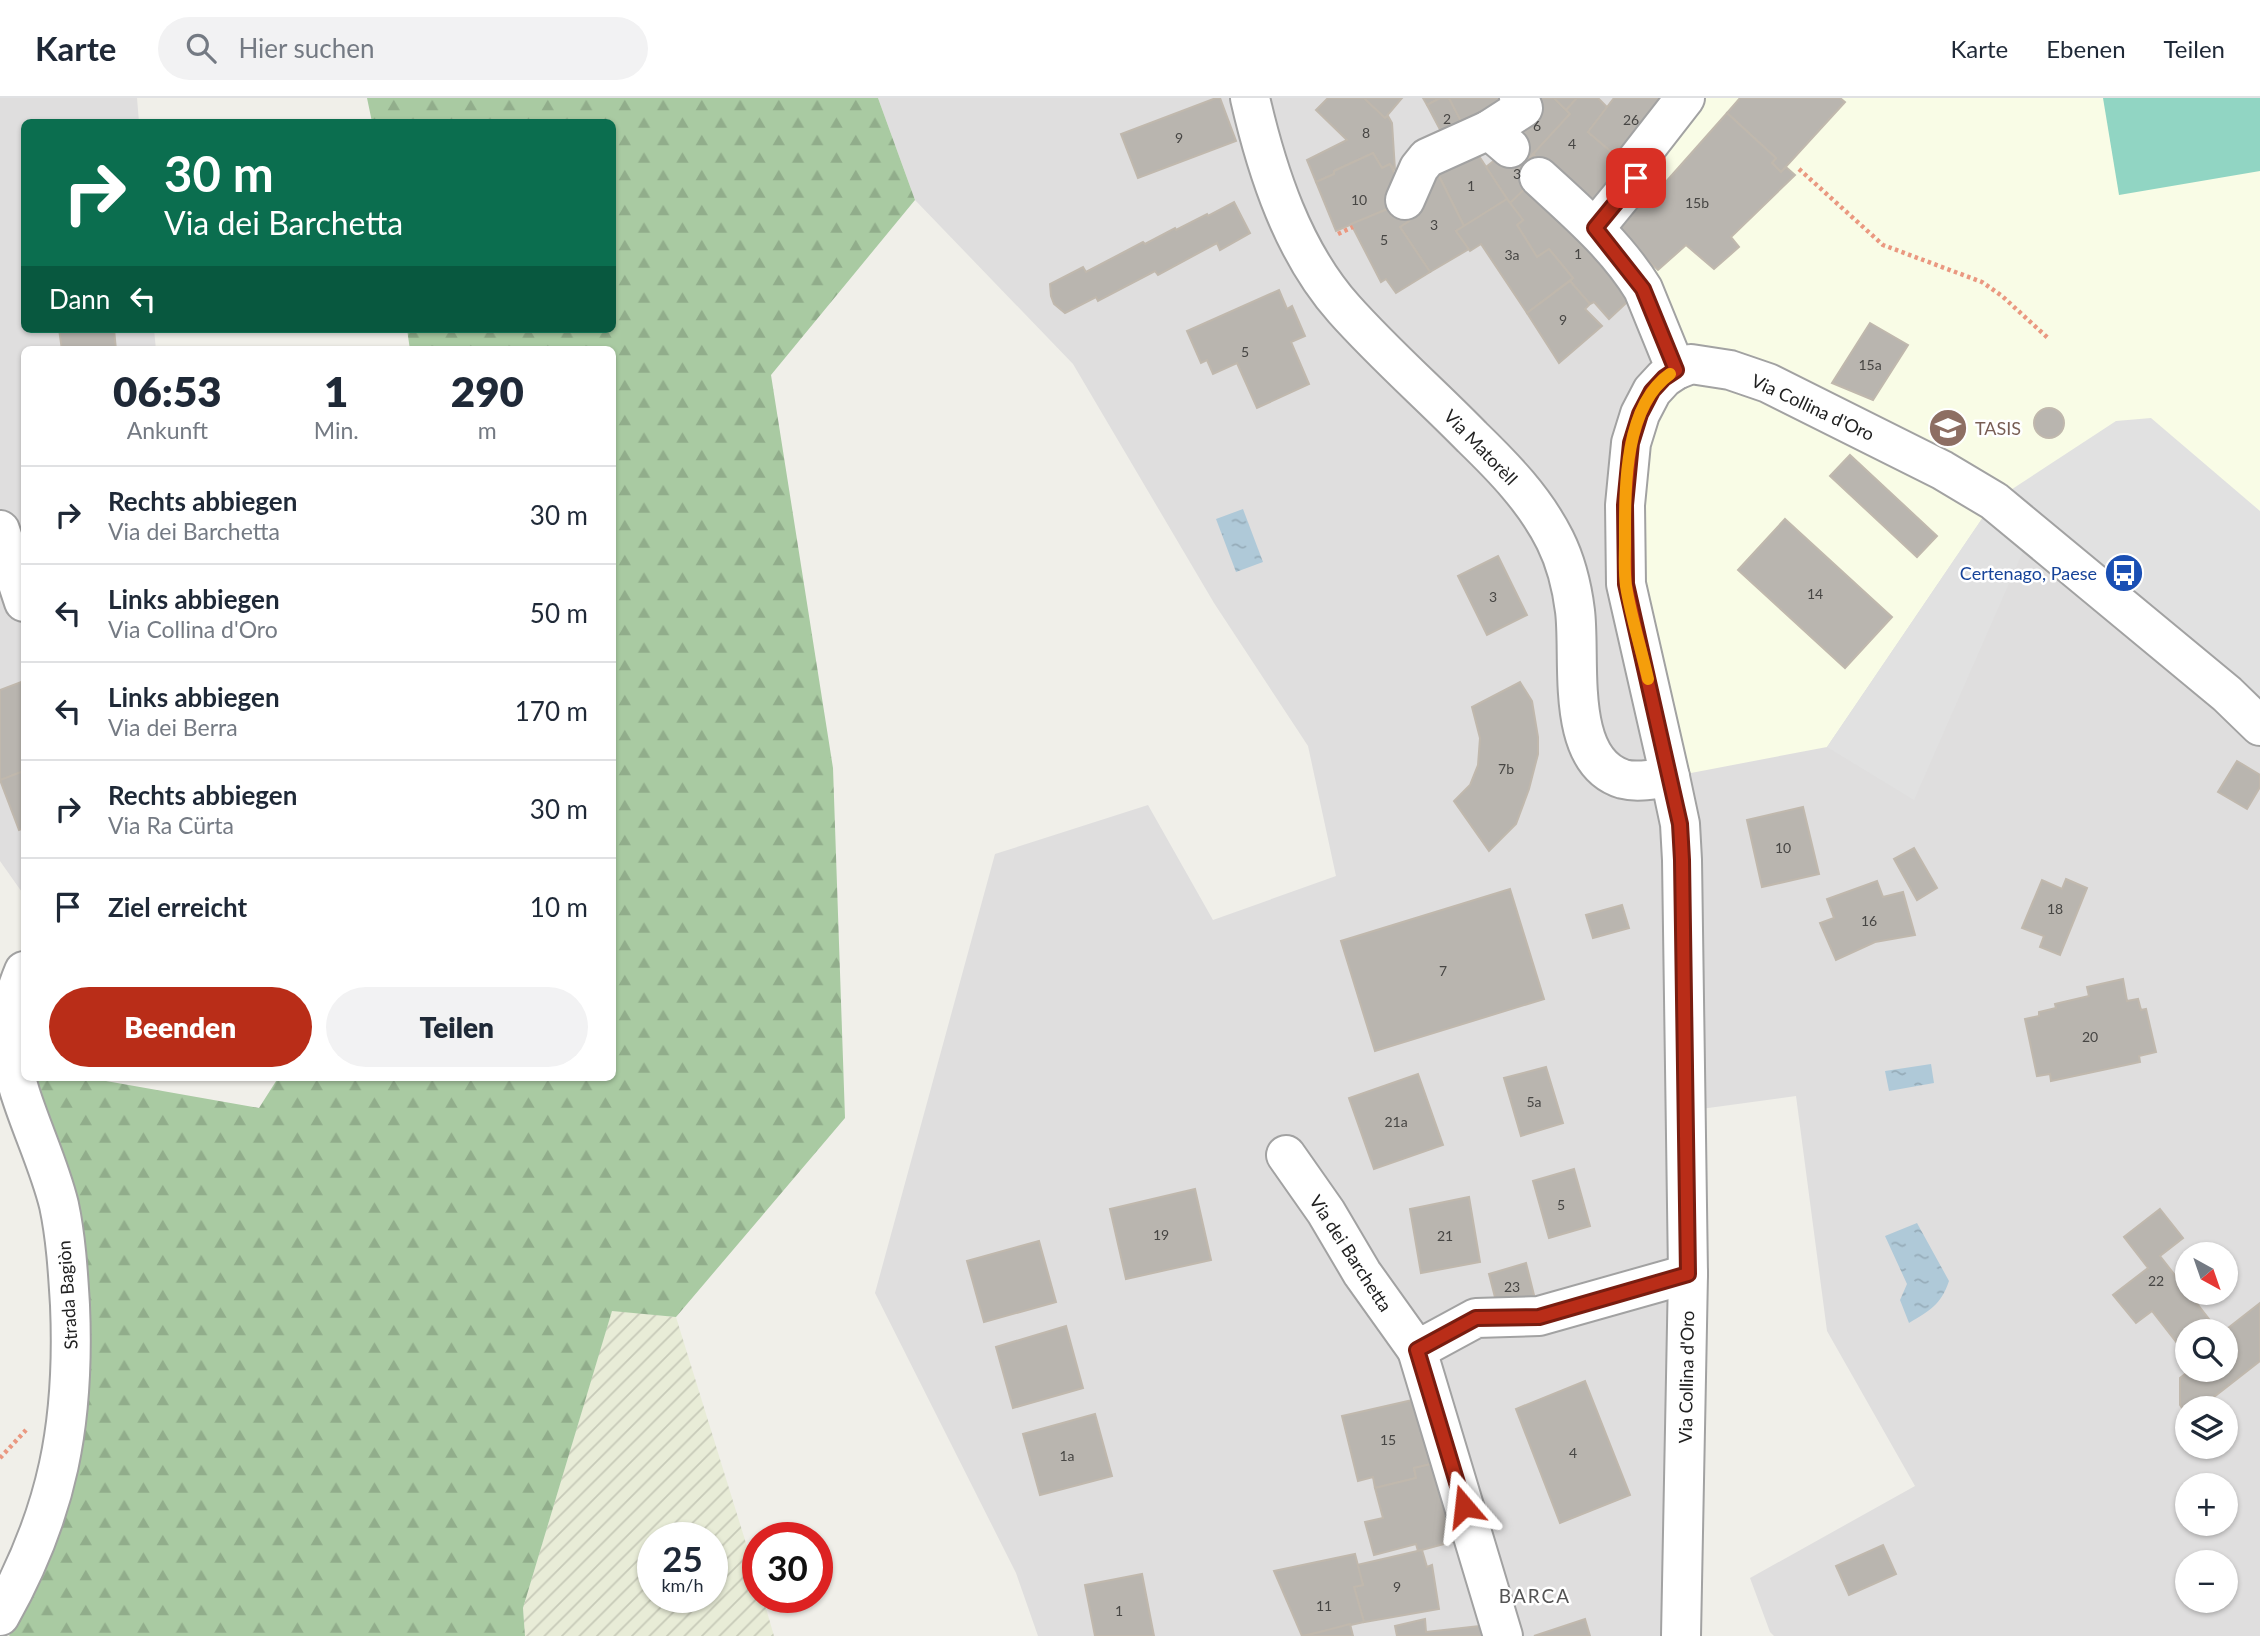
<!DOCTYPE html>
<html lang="de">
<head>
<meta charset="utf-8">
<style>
  :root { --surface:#fff; --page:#f2f2f3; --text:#1f2937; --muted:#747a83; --line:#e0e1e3; --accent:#b92d18 }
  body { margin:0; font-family:Lato,sans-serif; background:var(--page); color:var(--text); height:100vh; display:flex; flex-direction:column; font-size:26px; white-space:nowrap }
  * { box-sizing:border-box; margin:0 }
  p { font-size:23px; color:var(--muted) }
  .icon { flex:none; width:38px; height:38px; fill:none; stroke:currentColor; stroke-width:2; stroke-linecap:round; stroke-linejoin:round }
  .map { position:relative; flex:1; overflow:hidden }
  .side { position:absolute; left:21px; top:248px; width:595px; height:735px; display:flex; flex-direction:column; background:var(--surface); border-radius:10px; box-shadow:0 2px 5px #0004 }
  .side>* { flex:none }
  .banner { position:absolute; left:21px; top:21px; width:595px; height:214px; border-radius:10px; box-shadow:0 2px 5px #0004; background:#0b6e4f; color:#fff; overflow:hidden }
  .needle { width:46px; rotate:140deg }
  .tools { position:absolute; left:2175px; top:1144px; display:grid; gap:14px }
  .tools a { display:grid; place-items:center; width:63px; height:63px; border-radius:50%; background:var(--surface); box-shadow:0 2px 5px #0004; font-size:35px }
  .speed { position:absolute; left:637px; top:1424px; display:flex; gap:14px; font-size:35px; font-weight:700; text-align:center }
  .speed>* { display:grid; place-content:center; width:91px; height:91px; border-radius:50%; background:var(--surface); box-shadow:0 2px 5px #0004; line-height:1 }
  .speed small { font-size:18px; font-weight:400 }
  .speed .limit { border:10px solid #d22; background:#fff; color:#111 }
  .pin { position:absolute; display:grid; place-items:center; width:60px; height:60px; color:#fff; margin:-30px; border-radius:14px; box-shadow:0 4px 10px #0006 }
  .me { position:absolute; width:77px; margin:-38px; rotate:343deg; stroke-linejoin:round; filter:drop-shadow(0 0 5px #0008) }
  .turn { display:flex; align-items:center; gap:24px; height:147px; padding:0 28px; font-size:32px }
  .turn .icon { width:91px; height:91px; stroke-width:2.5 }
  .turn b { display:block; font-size:49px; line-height:60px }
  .then { display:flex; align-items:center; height:66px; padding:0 28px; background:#0003; gap:14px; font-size:26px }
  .eta { display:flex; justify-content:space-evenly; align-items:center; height:119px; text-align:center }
  .eta b { font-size:42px; font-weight:800; line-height:49px }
  .primary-button { display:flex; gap:14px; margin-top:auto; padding:14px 28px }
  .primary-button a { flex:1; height:80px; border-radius:42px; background:var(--accent); color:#fff; font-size:28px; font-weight:800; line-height:80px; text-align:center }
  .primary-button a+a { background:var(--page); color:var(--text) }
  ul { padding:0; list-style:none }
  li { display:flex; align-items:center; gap:21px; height:98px; padding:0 28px; border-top:2px solid var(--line) }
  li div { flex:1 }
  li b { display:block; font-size:26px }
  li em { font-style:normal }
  header { display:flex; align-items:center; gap:42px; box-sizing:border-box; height:98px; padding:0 35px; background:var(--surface); border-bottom:2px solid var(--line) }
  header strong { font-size:33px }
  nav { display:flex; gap:38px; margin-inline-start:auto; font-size:24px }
  .search { width:490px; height:63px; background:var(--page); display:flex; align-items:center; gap:18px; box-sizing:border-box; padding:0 24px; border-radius:38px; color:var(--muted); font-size:26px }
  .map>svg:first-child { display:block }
</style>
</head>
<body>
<header>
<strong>Karte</strong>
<div class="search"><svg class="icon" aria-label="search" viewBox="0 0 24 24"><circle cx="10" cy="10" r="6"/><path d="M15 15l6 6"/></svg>Hier suchen</div>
<nav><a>Karte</a><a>Ebenen</a><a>Teilen</a></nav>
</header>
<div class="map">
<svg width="2260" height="1538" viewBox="0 0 2260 1538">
  <defs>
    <pattern id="farmland-furrows" width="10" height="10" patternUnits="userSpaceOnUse" patternTransform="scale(1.75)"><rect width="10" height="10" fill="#e8ecd7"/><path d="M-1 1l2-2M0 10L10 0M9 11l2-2" fill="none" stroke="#c7cab8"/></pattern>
    <pattern id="forest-firs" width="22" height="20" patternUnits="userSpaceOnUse" patternTransform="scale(1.75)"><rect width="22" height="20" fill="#a9caa2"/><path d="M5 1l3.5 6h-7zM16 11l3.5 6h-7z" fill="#91ad8b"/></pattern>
    <pattern id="water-ripples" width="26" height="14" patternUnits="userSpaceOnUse" patternTransform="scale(1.75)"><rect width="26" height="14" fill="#afc9d8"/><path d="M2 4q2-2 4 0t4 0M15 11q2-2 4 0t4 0" fill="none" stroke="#96acb9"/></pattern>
  </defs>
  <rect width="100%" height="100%" fill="#f0efe9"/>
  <g fill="#dfdede" fill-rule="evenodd">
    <path d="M0,0H137L139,24H24V231H154L156,252H24V797L0,763Z"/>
    <path d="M878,0H2260V1538H1774L1770,1534L1750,1480L1915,1388L1827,1233L1796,998L1686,1013L1681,1538H1038L1016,1475L875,1195L995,756L1148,707L1213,822L1336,778L1308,648L1214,505L1073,266L915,102ZM2188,1157H2226V1195H2188ZM2188,1234H2226V1272H2188ZM2188,1311H2226V1349H2188ZM2188,1388H2226V1426H2188ZM2188,1465H2226V1503H2188Z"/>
  </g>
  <path fill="#f9fce6" d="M1685,0H2260V628L1994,403L1827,649L1670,679L1625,407L1664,280L1643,190L1636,80Z"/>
  <path fill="url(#farmland-furrows)" fill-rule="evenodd" d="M612,1212L676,1219L758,1484V1500H763L774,1538H525L523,1510ZM653,1440H712V1500H653Z"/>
  <path fill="url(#forest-firs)" d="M367,0H878L915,102L771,277L833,670L845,1020L676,1219L612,1213L523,1510L525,1538H9L15,1528L66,1404L86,1315L89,1278L90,1233L87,1182L72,1085L36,980H89L259,1010L278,980H612V252H410L407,231H612V24H372Z"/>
  <path fill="#91d5c3" d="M2103,0H2260V73L2119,97Z"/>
  <path fill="#e1e1e1" d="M2151,320L2260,413V628L2032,433L1914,702L1827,649L1994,403L2116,323Z"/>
  <g fill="url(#water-ripples)">
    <path d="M1243,411L1263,464L1236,474L1216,421Z"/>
    <path d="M1931,966L1934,985L1889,993L1885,973Z"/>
    <path d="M1917,1125L1949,1183C1941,1207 1929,1213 1909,1225L1900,1202L1907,1186L1885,1138Z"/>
  </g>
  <g fill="#b9b5af" stroke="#c0b8ad" stroke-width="2">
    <path d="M1216,0H1220L1236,43L1138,80L1121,36Z"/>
    <path d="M1328,0H1364L1385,20L1388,18L1392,25L1395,72L1390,66L1382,70L1373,55L1334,73V76L1316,84L1307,62L1347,42L1316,12Z"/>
    <path d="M1364,0H1402L1385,20Z"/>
    <path d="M1423,0H1440L1427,7Z"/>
    <path d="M1440,0H1449L1466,33L1446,43L1427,7Z"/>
    <path d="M1449,0H1510L1466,33Z"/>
    <path d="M1543,0H1554L1570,16L1530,60L1504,36Z"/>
    <path d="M1554,0H1577L1566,12Z"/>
    <path d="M1577,0H1598L1607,9L1588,34L1623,64L1612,77L1622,86L1597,112L1548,72L1533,56L1568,18L1570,16L1566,12Z"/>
    <path d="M1614,0H1681L1627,67L1588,34Z"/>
    <path d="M1740,0H1840L1845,4L1781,74L1772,65L1776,60L1727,15Z"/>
    <path d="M1727,15L1776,60L1772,65L1781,74L1786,69L1795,77L1731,139L1739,149L1714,171L1686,147L1658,172L1607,123L1654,77L1664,86Z"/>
    <path d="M1515,46L1530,60L1533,56L1548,72L1510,105L1486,69Z"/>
    <path d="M1373,55L1382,70L1390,66L1402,92L1390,110L1336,133L1316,84L1334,76V73Z"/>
    <path d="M1477,55L1507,101L1464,128L1437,74Z"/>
    <path d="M1437,74L1464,128L1456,133L1469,151L1430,174L1400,129L1409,123L1401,110Z"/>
    <path d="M1534,82L1639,193L1609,221L1594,204L1590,206L1570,183L1573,180L1549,151L1537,159L1517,127L1523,122L1510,105Z"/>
    <path d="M1507,101L1523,122L1517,127L1537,159L1549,151L1573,180L1527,215L1481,146L1470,153L1456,133Z"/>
    <path d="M1234,104L1250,135L1220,152L1217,145L1158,177L1155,173L1098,203L1096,199L1065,215L1054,206L1051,198L1050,186L1083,169L1086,174L1143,144L1145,146L1175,130L1176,132L1207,116L1208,118Z"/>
    <path d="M1390,110H1401L1409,123L1400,129L1430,174L1396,195L1386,181L1381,184L1351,126Z"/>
    <path d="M1570,183L1590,206L1585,211L1602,228L1559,265L1527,215Z"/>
    <path d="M1279,192L1287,211L1292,208L1305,238L1291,244L1309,286L1257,310L1237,265L1213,276L1207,262L1201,265L1187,233Z"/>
    <path d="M1870,225L1908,247L1873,302L1832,285Z"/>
    <path d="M59,231H114L116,252H62Z"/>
    <circle cx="2049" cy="325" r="15"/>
    <path d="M1850,357L1937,438L1917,459L1830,378Z"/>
    <path d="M1785,421L1892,519L1845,570L1738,472Z"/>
    <path d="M1498,458L1527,517L1487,537L1458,478Z"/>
    <path d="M24,583V673L0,682V592Z"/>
    <path d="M1520,584L1532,603L1538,639V656L1529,691L1516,726L1489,753L1454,703L1470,687L1478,667L1480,640L1472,609Z"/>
    <path d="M2237,663L2260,677V689L2247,711L2218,694Z"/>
    <path d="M24,673V730L19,732L0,682Z"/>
    <path d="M1803,709L1819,776L1762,789L1747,722Z"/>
    <path d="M1914,750L1937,790L1917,802L1894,761Z"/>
    <path d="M2066,781L2087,790L2060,857L2040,849L2044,838L2022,830L2042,782L2062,791Z"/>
    <path d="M1877,783L1883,799L1903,794L1915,837L1875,844L1836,862L1820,825L1834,820L1827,801Z"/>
    <path d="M1510,791L1544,901L1375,953L1341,843Z"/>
    <path d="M1622,807L1629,830L1593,840L1586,817Z"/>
    <path d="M2123,881L2127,903L2138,901L2141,912L2146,911L2156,954L2139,958L2140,964L2051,983L2050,976L2037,978L2025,921L2039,918V914L2056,910L2055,906L2089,898L2087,889Z"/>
    <path d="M1546,969L1563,1025L1521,1038L1504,980Z"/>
    <path d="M1418,976L1443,1047L1374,1071L1349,1000Z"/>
    <path d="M1574,1071L1590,1128L1549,1140L1533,1083Z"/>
    <path d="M1195,1091L1211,1162L1126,1181L1110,1111Z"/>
    <path d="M1469,1099L1480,1164L1421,1175L1410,1111Z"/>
    <path d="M2160,1111L2183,1140L2160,1158L2219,1234H2188V1259L2152,1213L2136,1225L2113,1197L2148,1170L2124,1139Z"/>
    <path d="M1039,1143L1056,1204L984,1224L967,1163Z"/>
    <path d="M1526,1165L1535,1201L1498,1211L1489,1176Z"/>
    <path d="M2260,1205V1263L2205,1306V1311H2188L2187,1317L2180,1307V1280L2190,1272H2226V1234H2223Z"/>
    <path d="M1066,1228L1083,1290L1013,1310L996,1249Z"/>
    <path d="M1585,1283L1630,1397L1560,1425L1516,1311Z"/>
    <path d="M1417,1301L1435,1365L1414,1370L1416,1380L1375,1390L1373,1379L1358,1383L1342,1318Z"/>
    <path d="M1095,1316L1112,1378L1040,1397L1023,1336Z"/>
    <path d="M1435,1365L1455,1443L1418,1453L1416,1446L1374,1457L1365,1424L1383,1420L1375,1390L1416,1380L1414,1370Z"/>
    <path d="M1883,1447L1896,1476L1849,1497L1836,1468Z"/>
    <path d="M1422,1452L1427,1469L1432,1467L1439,1511L1364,1524L1354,1489L1363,1487L1357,1467Z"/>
    <path d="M1355,1456L1363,1487L1354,1489L1364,1524L1302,1538L1274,1473Z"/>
    <path d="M1142,1476L1154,1538H1095L1085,1487Z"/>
    <path d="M1425,1521L1426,1534L1488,1527L1489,1538H1397L1395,1528Z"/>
    <path d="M1585,1521L1590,1538H1534Z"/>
    <path d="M1350,1526L1353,1538H1305Z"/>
  </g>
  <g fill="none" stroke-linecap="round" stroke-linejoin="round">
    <g stroke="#a2a2a2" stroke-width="42">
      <g id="minor">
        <path d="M1250,0C1267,74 1293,154 1344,211C1384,256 1430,296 1472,339C1504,370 1535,402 1555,442C1566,464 1572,489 1575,513C1581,561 1564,663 1623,681C1638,685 1655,681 1670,679"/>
        <path d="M1510,50L1489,32L1523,10L1519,0"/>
        <path d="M1539,79C1576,113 1616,147 1643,191L1676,272"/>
        <path d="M1405,102L1419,70L1427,60L1489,32"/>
        <path d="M1595,130L1636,80V63L1685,0"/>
        <path d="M0,432L24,504"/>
        <path d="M1286,1057L1326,1114L1362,1175L1417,1252L1476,1220L1539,1218L1688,1176"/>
        <path d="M1417,1252L1503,1538"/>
        <path d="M0,1518C58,1415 75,1325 70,1207C68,1174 66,1140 59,1107C46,1054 17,1004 10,951C6,924 14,897 24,873"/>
        <path d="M1681,1538L1688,1176L1682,762L1680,726L1670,679L1626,486L1625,407L1631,345L1640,316L1652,293L1664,280L1676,272L1691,266L1730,272L1768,285L1942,372L1994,403L2227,596L2260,628"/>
      </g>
    </g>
    <g stroke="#ea9880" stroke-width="4.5" stroke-dasharray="3.5 3.5" stroke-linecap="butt">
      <path d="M1799,71L1883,147L1982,184L2002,198L2049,241"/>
      <path d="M1338,136L1353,129"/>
      <path d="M0,1360L26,1332"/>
    </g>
    <use href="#minor" stroke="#fff" stroke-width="38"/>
  </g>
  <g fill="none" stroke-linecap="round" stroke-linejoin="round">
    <g stroke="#781d10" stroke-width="18">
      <path id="route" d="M1464,1408L1417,1252L1476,1220L1539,1219L1688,1176L1682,762L1680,726L1626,486L1625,407L1631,345L1640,316L1652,293L1664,280L1676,272L1643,191L1595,130L1636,80"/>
    </g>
    <use href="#route" stroke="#b92d18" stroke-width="12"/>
    <path stroke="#f59e0b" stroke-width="12" d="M1648,581C1641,550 1631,519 1626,488C1624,474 1625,459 1625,445C1625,393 1623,309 1670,276"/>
  </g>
  <defs>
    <g id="school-disc" transform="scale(2.0125)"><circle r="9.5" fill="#8d6e63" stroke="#fff"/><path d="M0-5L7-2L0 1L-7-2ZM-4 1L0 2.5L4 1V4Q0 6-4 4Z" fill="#fff"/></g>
    <g id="bus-disc" transform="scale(2.0125)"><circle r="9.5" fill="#1a4fb4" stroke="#fff"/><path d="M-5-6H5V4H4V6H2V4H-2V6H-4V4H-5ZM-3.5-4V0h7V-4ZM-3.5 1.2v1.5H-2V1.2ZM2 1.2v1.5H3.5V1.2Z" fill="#fff"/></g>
  </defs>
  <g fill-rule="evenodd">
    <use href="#school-disc" x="1948" y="330"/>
    <use href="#bus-disc" x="2124" y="475"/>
  </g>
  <g text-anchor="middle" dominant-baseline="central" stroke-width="5" stroke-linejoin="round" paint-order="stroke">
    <g font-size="14" fill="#474644">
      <text x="1447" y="20">2</text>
      <text x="1631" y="21">26</text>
      <text x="1537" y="27">6</text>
      <text x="1366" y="34">8</text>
      <text x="1179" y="39">9</text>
      <text x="1572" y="45">4</text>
      <text x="1517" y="75">3</text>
      <text x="1471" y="87">1</text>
      <text x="1359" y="101">10</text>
      <text x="1697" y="104">15b</text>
      <text x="1434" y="126">3</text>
      <text x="1384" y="141">5</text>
      <text x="1578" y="155">1</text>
      <text x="1512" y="156">3a</text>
      <text x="1563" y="221">9</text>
      <text x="1245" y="253">5</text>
      <text x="1870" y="266">15a</text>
      <text x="1815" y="495">14</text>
      <text x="1493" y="498">3</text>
      <text x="1506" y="670">7b</text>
      <text x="1783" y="749">10</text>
      <text x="2055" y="810">18</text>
      <text x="1869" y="822">16</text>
      <text x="1443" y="872">7</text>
      <text x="2090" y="938">20</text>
      <text x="1534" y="1003">5a</text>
      <text x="1396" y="1023">21a</text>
      <text x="1561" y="1106">5</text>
      <text x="1161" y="1136">19</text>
      <text x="1445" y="1137">21</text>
      <text x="2156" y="1182">22</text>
      <text x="1512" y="1188">23</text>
      <text x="1388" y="1341">15</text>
      <text x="1573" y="1354">4</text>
      <text x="1067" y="1357">1a</text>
      <text x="1397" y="1488">9</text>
      <text x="1324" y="1507">11</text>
      <text x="1119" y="1512">1</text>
    </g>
    <g font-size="18" fill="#212121" stroke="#fff">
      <text transform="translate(1813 309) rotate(25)">Via Collina d'Oro</text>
      <text transform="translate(1481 349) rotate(46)">Via Matorèll</text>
      <text transform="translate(1351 1155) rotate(57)">Via dei Barchetta</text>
      <text transform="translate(67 1197) rotate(-94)">Strada Bagiòn</text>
      <text transform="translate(1686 1279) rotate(-89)">Via Collina d'Oro</text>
    </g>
    <g font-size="18" fill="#785e54" stroke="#fff" text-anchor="start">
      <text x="1975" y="330">TASIS</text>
    </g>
    <g font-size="18" fill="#164399" stroke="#fff" text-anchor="end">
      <text x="2097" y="475">Certenago, Paese</text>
    </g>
    <g font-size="19" letter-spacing="2" fill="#545454" stroke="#fff">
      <text x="1535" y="1497">BARCA</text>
    </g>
  </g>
</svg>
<div class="tools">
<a><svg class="needle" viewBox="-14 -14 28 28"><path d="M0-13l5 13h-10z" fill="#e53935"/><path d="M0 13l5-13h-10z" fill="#747a83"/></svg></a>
<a><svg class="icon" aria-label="search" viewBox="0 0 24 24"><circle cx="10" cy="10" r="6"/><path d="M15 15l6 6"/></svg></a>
<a><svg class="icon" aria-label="layers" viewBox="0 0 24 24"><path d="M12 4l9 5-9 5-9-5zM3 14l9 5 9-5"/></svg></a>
<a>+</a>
<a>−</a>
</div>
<div class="speed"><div>25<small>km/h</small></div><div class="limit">30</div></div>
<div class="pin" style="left:1636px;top:80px;background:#d93025"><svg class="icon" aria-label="arrive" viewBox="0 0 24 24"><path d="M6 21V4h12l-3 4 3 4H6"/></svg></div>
<svg class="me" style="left:1464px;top:1408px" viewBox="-20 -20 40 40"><path d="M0-17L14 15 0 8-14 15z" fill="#b92d18" stroke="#fff" stroke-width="4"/></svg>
<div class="banner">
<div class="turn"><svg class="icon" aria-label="right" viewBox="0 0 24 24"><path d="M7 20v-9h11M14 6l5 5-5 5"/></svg><div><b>30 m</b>Via dei Barchetta</div></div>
<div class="then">Dann<svg class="icon" aria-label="left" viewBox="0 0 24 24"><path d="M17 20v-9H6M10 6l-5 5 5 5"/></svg></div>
</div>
<section class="side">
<div class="eta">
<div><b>06:53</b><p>Ankunft</p></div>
<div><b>1</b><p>Min.</p></div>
<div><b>290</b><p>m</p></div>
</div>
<ul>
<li><svg class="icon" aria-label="right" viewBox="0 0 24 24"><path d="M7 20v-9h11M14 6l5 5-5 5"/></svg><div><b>Rechts abbiegen</b><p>Via dei Barchetta</p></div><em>30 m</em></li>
<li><svg class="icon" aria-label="left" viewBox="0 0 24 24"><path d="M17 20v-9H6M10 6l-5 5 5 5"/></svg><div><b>Links abbiegen</b><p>Via Collina d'Oro</p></div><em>50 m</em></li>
<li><svg class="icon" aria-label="left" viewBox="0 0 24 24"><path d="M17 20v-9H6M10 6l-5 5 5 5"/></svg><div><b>Links abbiegen</b><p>Via dei Berra</p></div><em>170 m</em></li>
<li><svg class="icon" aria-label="right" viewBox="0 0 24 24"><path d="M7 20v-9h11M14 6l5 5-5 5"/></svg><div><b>Rechts abbiegen</b><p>Via Ra Cürta</p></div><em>30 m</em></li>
<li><svg class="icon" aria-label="arrive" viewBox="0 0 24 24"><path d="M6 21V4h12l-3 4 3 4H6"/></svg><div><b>Ziel erreicht</b></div><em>10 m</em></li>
</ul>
<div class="primary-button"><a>Beenden</a><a>Teilen</a></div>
</section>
</div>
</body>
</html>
